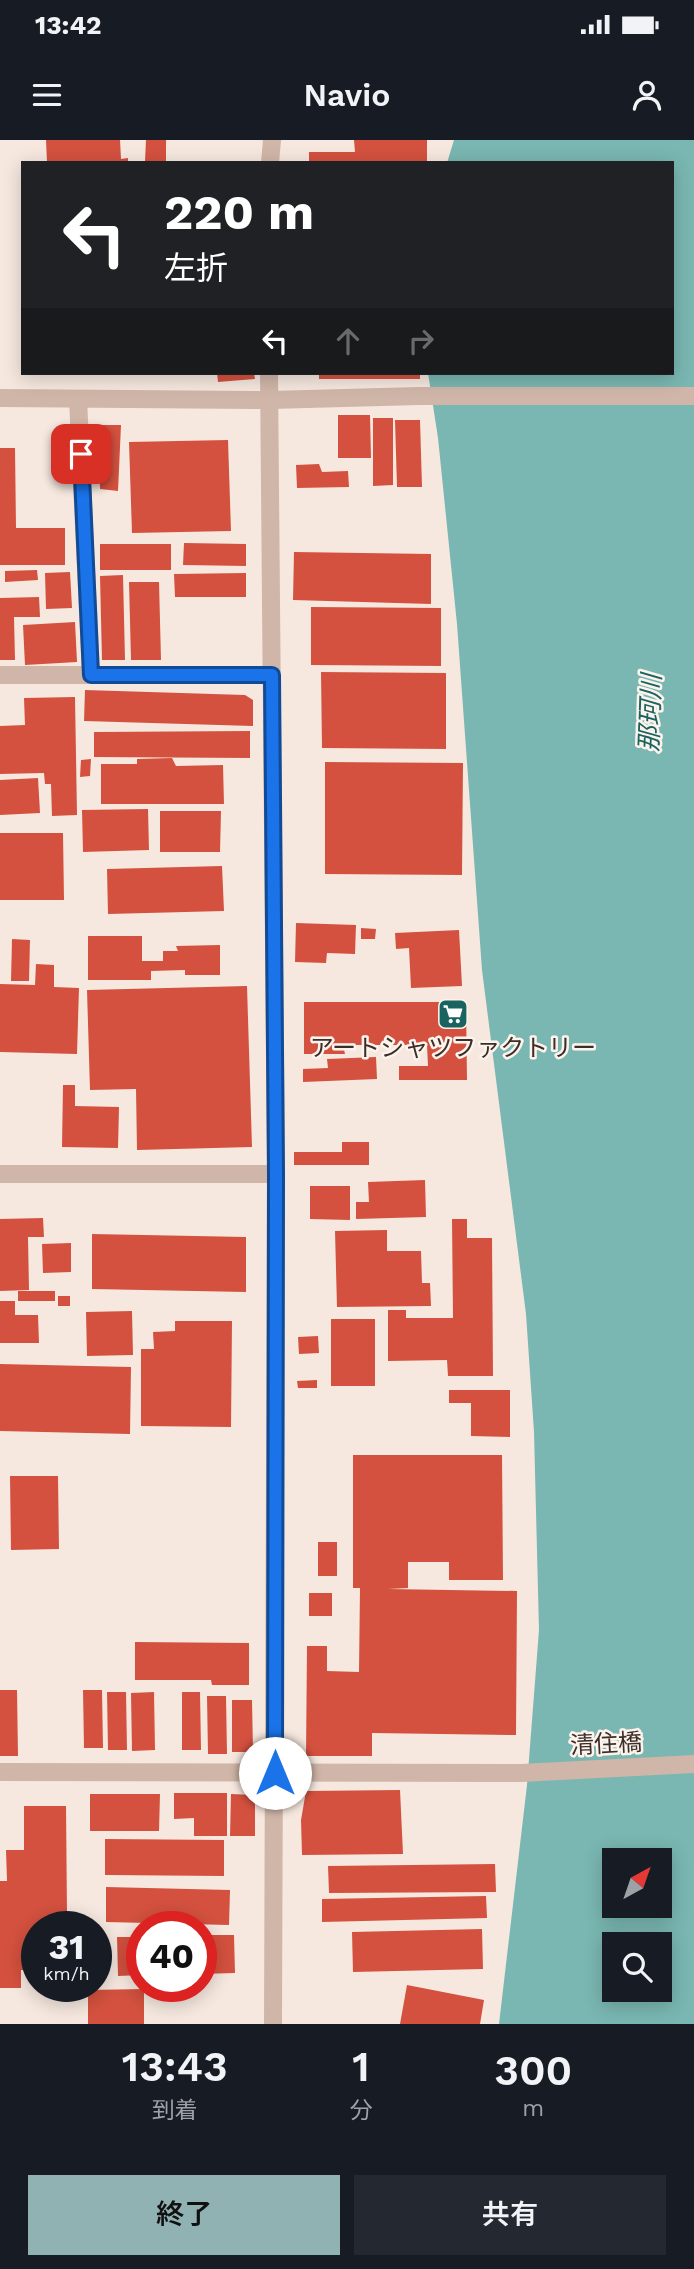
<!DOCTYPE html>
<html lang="ja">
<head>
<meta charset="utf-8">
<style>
  :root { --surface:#171b24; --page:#242831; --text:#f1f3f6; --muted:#9ea1a6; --accent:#90b2b2 }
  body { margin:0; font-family:"Work Sans","Noto Sans JP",sans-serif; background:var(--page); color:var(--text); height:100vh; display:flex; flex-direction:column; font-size:26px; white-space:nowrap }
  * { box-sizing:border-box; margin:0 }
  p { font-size:23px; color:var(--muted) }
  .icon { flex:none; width:38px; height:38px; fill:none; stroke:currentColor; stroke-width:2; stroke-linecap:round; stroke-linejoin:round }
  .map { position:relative; height:1884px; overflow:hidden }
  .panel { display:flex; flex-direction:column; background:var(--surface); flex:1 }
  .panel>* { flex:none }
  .hud { position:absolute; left:21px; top:21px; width:653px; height:214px; border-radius:0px; box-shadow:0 4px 18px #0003; background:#202124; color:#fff; overflow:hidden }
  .needle { width:46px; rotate:40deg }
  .controls { position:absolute; left:602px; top:1708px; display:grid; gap:14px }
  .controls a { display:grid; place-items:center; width:70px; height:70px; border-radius:0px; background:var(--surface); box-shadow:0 4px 18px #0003; font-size:35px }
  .speed { position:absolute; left:21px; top:1771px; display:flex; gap:14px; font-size:35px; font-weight:700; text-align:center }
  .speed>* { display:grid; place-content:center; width:91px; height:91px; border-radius:50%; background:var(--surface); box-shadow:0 4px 18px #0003; line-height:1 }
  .speed small { font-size:18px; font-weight:400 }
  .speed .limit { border:10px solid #d22; background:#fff; color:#111 }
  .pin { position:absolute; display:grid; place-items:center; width:60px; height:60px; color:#fff; margin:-30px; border-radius:14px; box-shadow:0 4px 10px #0006 }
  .me { position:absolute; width:77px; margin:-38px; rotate:0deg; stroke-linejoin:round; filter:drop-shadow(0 0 5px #0008) }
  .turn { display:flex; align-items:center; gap:24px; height:147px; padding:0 28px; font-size:32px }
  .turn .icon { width:91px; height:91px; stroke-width:2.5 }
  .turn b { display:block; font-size:49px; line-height:60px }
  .lanes { display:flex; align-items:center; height:66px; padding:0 28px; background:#0003; justify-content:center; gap:35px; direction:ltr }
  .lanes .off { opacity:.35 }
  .eta { display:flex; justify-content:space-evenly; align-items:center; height:119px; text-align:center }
  .eta b { font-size:42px; font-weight:600; line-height:49px }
  .cta { display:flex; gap:14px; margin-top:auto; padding:14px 28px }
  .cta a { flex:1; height:80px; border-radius:0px; background:var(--accent); color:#111; font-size:28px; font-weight:600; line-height:80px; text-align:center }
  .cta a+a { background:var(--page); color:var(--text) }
  .status { display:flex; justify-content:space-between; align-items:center; height:49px; padding:0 35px; background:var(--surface); direction:ltr }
  .status svg { height:19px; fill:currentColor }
  header { display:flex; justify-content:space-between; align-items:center; height:91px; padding:0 28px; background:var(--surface); font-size:32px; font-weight:600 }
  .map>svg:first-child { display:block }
</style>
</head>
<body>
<div class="status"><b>13:42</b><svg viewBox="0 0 49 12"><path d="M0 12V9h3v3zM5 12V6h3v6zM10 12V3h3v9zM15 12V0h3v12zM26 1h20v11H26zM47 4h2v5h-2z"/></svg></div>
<header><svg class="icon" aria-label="menu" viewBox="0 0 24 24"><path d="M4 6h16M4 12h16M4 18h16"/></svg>Navio<svg class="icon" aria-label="person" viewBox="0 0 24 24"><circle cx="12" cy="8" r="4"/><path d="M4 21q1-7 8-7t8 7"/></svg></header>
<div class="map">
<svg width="694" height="1884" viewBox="0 0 694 1884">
  <rect width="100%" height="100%" fill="#f6e8df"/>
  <path fill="#7ab7b2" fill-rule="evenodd" d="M454,0H694V1884H499L527,1645L539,1490L534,1292L526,1174L482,830L457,484L438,298L428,233H672V23H447ZM614,1720H660V1766H614ZM614,1804H660V1850H614Z"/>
  <g fill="#d4513f">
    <path d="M46,0H120L121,19L128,18V23H47Z"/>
    <path d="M146,0H166V21H145Z"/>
    <path d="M354,0H427V23H309V12H355Z"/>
    <path d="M217,233H254L255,239L218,242Z"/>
    <rect x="319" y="233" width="101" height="6"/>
    <path d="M338,275H370L371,318H338Z"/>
    <path d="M373,278H393V345L373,346Z"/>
    <path d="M395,280H420L422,347H397Z"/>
    <path d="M98,285H121L118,351L100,349Z"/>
    <path d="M228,300L231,391L132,393L129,302Z"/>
    <path d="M0,308H15L16,388H65V425H0Z"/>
    <path d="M319,324L322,332L348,331L349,347L297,348L296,325Z"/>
    <path d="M184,403L246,404V426L183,425Z"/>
    <rect x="100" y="404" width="71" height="26"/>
    <path d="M294,412L431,414V464L293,460Z"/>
    <path d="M37,430L38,440L5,442V431Z"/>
    <path d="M70,432L72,468L46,469L45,433Z"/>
    <path d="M246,433V457H175L174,434Z"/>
    <path d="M123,435L125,520H102L100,436Z"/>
    <path d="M129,442H159L161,520H131Z"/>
    <path d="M39,457L40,477H14L15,520H0V458Z"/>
    <path d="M311,467L441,468V526L311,525Z"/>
    <path d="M75,482L77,522L25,525L23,485Z"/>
    <path d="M321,532L446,533V609L322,608Z"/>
    <path d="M85,550L245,555L253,560V586L84,581Z"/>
    <path d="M75,557L77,675L52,676L51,644H45L44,633L0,634V586L25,585L24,558Z"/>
    <path d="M250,591V618L94,617V592Z"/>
    <path d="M172,618L176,626L223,625L224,664H101V624H137V619Z"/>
    <path d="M91,619L90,636L80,637L81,620Z"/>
    <path d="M325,622L463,623L462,735L325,734Z"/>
    <path d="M38,638L40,673L0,675V640Z"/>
    <path d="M148,669L149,710L83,712L82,670Z"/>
    <path d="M160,671H221L220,712H160Z"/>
    <path d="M0,693H63L64,760H0Z"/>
    <path d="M222,726L224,771L108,774L107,729Z"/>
    <path d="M296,783L356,785L355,814L327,813L326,823L295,822Z"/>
    <path d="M361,788L376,789L375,799H361Z"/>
    <path d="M459,790L462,846L411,848L409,808L396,809L395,793Z"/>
    <path d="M88,796H142V821H163V811H178L176,806L220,805V835H185V830L151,831V840H88Z"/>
    <path d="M12,799L30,800L29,841H11Z"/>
    <path d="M36,824L54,825V847L79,848L77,914L0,912V844L35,845Z"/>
    <path d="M247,846L252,1007L137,1010L136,949L90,950L87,850Z"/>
    <path d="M304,862H466L467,940H399V926H428L427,905H343L345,914H304Z"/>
    <path d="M376,917L377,939L303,942V929L328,928L327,919Z"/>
    <path d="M63,945H75V966L119,967L118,1008L62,1007Z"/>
    <path d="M342,1002H369V1025H294V1012H342Z"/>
    <path d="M425,1040L426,1077L356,1079V1062H369L368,1042Z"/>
    <path d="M310,1046H350V1080L310,1079Z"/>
    <path d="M43,1078L44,1097H28L29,1150L0,1151V1079Z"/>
    <path d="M452,1079H467V1098H492L493,1236H448L447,1220L388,1221V1170H406V1178H453Z"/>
    <path d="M387,1090V1111H421L422,1143H430L431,1166L337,1167L335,1091Z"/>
    <path d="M92,1094L246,1097V1152L92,1149Z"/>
    <path d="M71,1103V1132L43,1133L42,1104Z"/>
    <rect x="18" y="1151" width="37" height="10"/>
    <rect x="58" y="1156" width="12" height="10"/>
    <path d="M0,1161H15V1175H38L39,1203H0Z"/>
    <path d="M132,1171L133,1215L87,1216L86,1172Z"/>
    <rect x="331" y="1179" width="44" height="67"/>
    <path d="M175,1181H232L231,1287L141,1286V1209H154L153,1192L175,1191Z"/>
    <path d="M318,1196L319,1213L299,1214L298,1197Z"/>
    <path d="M0,1224L131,1227L130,1294L0,1291Z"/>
    <path d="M317,1240V1248H298L297,1241Z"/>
    <path d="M449,1250H510V1297L471,1296V1263H449Z"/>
    <path d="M353,1315H502L503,1440H449V1422H408V1448L388,1449L517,1451L516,1595L372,1593V1616H306L307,1506H327V1531L359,1532L360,1448H353Z"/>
    <path d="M10,1336H58L59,1409L11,1410Z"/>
    <rect x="318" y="1402" width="19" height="34"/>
    <rect x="309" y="1453" width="23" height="23"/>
    <path d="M135,1502L249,1503V1545H212L211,1540H135Z"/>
    <path d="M0,1550H17L18,1616H0Z"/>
    <path d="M83,1550H102L103,1608H84Z"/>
    <path d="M107,1552H126L127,1610H108Z"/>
    <path d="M154,1552L155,1610L132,1611L131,1553Z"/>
    <path d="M182,1552H200L201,1610H182Z"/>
    <path d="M207,1556H226L227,1614H208Z"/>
    <path d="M232,1560H252L253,1612H232Z"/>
    <path d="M400,1650L403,1714L302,1715L301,1680L306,1651Z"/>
    <path d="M174,1653H227V1696H194V1678L174,1679Z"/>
    <path d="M90,1654H160L159,1691H90Z"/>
    <path d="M231,1654L255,1655V1696H230Z"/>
    <path d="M24,1666H66L67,1774H51L52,1787H37V1830H21V1848H0V1741H7L6,1710H24Z"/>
    <path d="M105,1699L224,1700V1736L105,1735Z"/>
    <path d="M495,1724L496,1752L329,1753L328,1726Z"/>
    <path d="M106,1747L230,1750L229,1785L106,1782Z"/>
    <path d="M486,1756L487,1778L322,1782V1759Z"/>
    <path d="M482,1789L483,1829L353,1832L352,1792Z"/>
    <path d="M201,1795H234L235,1833L201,1834Z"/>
    <path d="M117,1797H142V1835L118,1836Z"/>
    <path d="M407,1845L484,1860L480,1884H400Z"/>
    <path d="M144,1849V1884H88V1850Z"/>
  </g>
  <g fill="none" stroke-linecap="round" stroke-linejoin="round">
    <g stroke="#d0b6a8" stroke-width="18">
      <path d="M0,258L270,260L419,256H694"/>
      <path d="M78,259L91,535"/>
      <path d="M0,535H272"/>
      <path d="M0,1034H276"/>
      <path d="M0,1632L521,1633L694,1624"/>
    </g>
    <g stroke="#d0b6a8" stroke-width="18">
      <path d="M270,23L272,0"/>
      <path d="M269,233L276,1034L273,1884"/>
    </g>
  </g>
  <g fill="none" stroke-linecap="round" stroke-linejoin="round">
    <g stroke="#114b97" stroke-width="18">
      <path id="route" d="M81,314L91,535H272L276,1034L275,1633"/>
    </g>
    <use href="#route" stroke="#1a73e8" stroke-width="12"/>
  </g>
  <defs>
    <g id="supermarket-square" transform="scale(1.575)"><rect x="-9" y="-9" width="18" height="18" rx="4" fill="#196360" stroke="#fcf3ec"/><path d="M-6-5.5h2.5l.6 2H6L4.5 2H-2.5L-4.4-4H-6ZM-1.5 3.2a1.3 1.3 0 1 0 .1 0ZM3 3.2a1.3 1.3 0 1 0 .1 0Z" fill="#fff"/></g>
  </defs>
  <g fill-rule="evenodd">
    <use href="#supermarket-square" x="453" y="874"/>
  </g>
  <g text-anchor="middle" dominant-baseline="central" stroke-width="5" stroke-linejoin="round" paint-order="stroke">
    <g font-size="24" fill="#3c2d29" stroke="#fcf3ec">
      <text x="453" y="908">アートシャツファクトリー</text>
    </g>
    <g font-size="24" fill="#3c2d29" stroke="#fcf3ec">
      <text transform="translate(606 1604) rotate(-3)">清住橋</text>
    </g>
    <g font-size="26" font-style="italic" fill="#196360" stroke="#fcf3ec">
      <text transform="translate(650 573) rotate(-88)">那珂川</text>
    </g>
  </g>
</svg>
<div class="controls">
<a><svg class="needle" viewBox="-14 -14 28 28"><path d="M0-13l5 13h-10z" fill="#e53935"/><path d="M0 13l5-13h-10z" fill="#9ea1a6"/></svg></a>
<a><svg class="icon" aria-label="search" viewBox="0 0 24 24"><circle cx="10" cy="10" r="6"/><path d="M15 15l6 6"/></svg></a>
</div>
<div class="speed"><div>31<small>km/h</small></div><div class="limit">40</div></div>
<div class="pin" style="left:81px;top:314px;background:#d93025"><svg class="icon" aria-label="arrive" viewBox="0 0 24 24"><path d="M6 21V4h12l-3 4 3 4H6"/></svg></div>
<svg class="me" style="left:275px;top:1633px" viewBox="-20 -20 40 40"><circle r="19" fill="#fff"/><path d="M0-13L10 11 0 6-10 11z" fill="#1a73e8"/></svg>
<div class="hud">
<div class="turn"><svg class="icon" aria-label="left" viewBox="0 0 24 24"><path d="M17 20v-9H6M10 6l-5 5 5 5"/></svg><div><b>220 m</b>左折</div></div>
<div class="lanes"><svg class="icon" aria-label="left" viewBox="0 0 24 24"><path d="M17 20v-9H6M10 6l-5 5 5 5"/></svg><svg class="icon off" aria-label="ahead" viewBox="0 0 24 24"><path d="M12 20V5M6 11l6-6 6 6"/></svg><svg class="icon off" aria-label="right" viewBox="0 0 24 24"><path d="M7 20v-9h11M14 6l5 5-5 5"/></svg></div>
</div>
</div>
<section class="panel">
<div class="eta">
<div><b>13:43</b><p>到着</p></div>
<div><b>1</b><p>分</p></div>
<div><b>300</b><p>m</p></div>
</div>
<div class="cta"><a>終了</a><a>共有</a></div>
</section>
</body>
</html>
